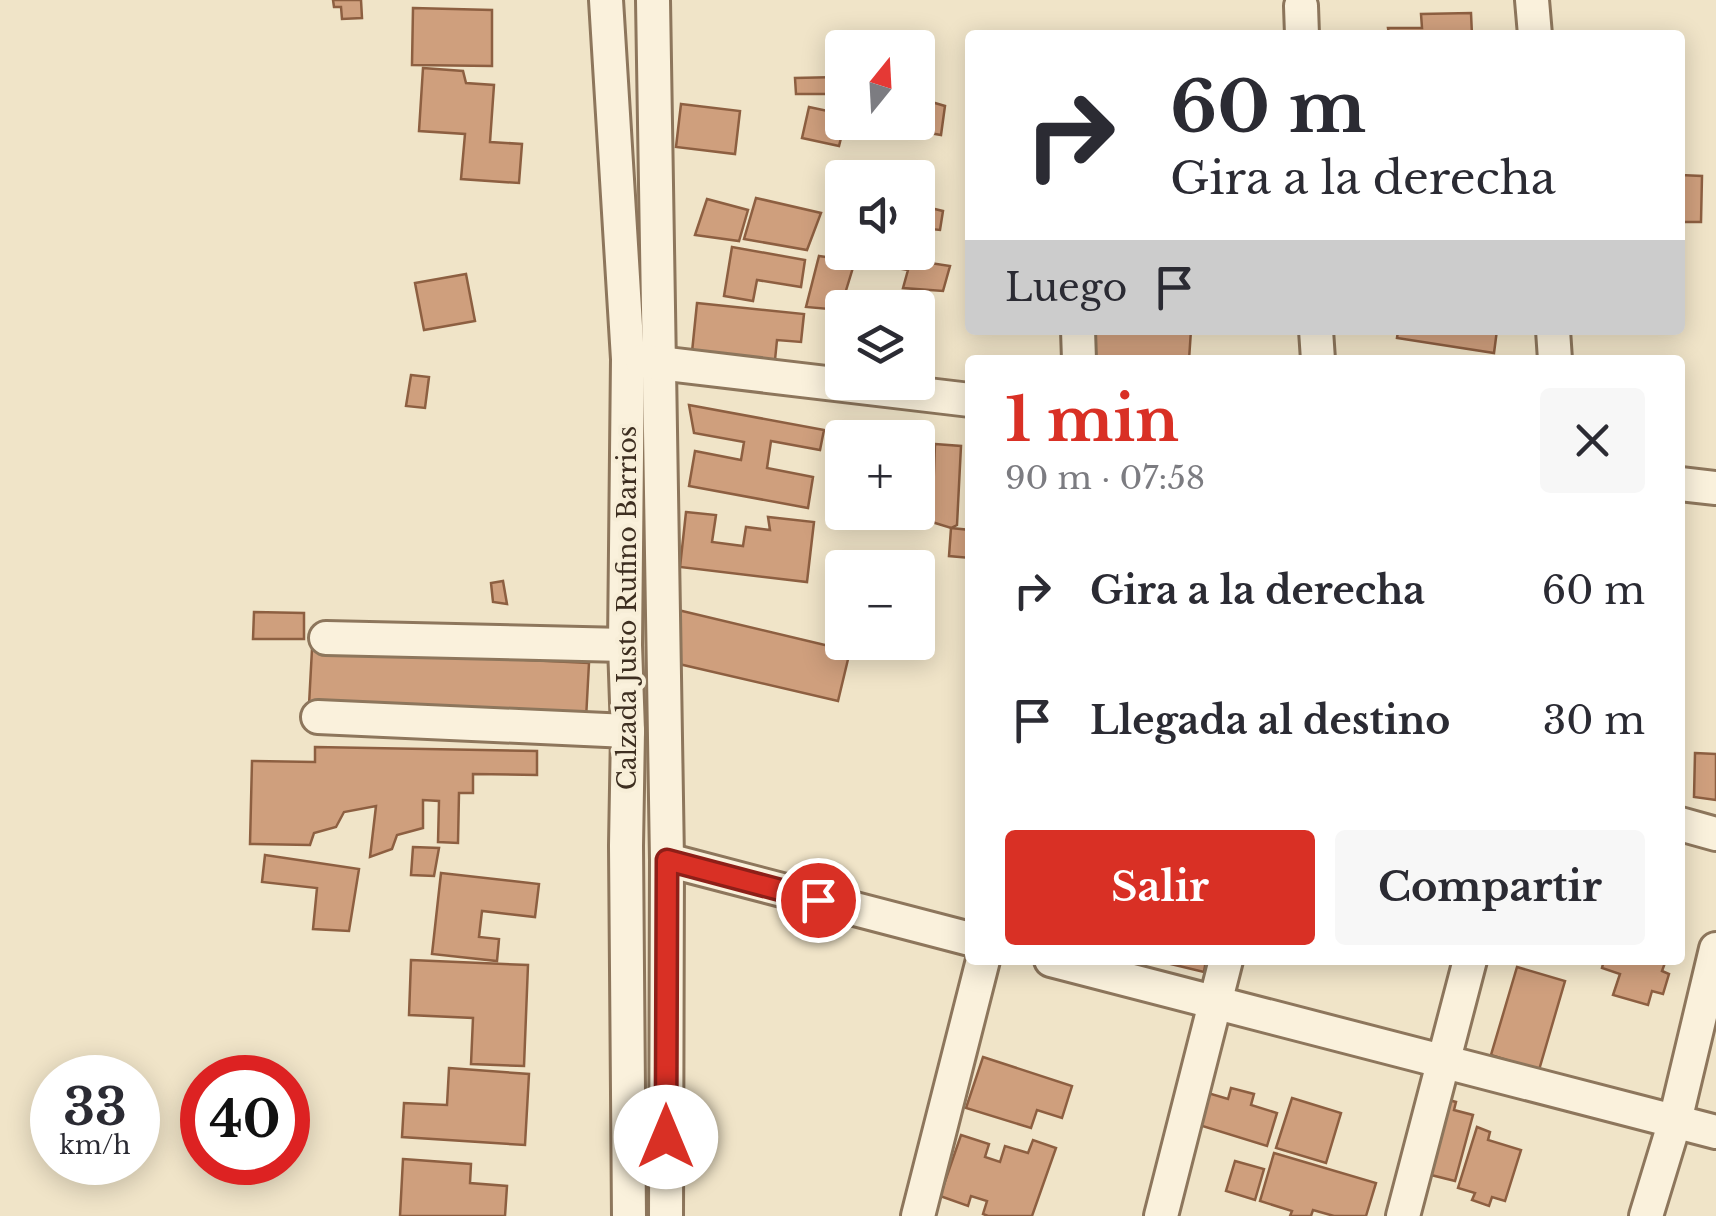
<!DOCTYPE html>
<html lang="es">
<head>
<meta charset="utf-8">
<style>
  :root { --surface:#fff; --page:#f7f7f7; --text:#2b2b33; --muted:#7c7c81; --accent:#d93025 }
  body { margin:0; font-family:"Libre Baskerville",serif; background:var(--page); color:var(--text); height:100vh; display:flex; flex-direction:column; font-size:38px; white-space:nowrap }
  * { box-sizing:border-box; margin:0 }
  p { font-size:32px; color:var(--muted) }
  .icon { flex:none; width:55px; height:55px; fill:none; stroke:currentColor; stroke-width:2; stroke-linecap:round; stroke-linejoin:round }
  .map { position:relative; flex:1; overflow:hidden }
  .drawer { position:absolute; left:965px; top:355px; width:720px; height:610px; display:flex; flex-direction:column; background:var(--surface); border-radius:10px; box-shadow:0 5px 25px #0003 }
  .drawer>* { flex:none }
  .banner { position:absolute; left:965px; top:30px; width:720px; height:305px; border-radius:10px; box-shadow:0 5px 25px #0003; background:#fff; color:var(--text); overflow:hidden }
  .needle { width:65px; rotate:18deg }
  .tools { position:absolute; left:825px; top:30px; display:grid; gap:20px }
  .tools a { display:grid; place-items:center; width:110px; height:110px; border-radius:10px; background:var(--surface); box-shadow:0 5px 25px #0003; font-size:50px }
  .speed { position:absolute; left:30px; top:1055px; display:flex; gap:20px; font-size:50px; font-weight:700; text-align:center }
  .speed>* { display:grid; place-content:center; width:130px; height:130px; border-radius:50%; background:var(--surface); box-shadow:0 5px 25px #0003; line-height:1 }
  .speed small { font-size:25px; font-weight:400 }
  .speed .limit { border:15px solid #d22; background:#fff; color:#111 }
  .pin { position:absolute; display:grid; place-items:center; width:85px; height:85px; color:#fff; margin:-42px; border:5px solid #fff; border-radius:50%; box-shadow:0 2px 10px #0007 }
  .me { position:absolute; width:110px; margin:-55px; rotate:0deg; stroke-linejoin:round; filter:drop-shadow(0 0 8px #0008) }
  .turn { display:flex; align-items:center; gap:35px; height:210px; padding:0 40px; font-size:45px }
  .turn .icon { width:130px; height:130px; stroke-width:2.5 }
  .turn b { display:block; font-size:70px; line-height:85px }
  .then { display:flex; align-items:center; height:95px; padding:0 40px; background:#0003; gap:20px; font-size:38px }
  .round { display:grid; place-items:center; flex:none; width:105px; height:105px; border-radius:10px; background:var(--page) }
  .overview { display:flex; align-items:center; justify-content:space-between; height:170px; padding:0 40px }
  h1 { font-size:60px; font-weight:700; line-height:75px; color:var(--accent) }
  .primary-button { display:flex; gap:20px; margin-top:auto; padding:20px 40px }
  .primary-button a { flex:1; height:115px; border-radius:10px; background:var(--accent); color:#fff; font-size:40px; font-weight:700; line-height:115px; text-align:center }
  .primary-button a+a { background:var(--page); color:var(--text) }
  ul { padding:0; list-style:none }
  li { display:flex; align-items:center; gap:30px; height:130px; padding:0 40px }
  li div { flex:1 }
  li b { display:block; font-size:38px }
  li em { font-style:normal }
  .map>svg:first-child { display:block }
</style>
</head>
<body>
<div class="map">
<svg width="1716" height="1216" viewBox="0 0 1716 1216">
  <rect width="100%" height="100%" fill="#f0e4c8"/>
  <g fill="#cf9f7d" stroke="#8d5f41" stroke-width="2.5">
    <path d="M333,0H361L362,18L342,19L341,7H334Z"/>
    <path d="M413,8L492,10V66L412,65Z"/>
    <path d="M1471,13L1472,35H1389L1388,28H1422L1421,14Z"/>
    <path d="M423,68L463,71L466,83L494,85L490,142L522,144L519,183L461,179L465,134L419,131Z"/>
    <path d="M838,77V94H796L795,78Z"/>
    <path d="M918,98L945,106L941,135L889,126L890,122H918Z"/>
    <path d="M681,104L740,111L735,154L676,147Z"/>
    <path d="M809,107L842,114L845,122L839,146L802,138Z"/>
    <path d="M1680,175L1702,176L1701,222H1680Z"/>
    <path d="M756,198L821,213L807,250L744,239Z"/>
    <path d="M707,199L748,210L739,241L695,235Z"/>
    <path d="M918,205L943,211L940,230L931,229L927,238L918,237Z"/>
    <path d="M732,247L805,260L801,287L757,280L753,301L724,296Z"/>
    <path d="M918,249L933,251L930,263L950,266L943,291L903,288L908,270L891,267L892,252H918Z"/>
    <path d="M819,256L855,261L840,310L806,307Z"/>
    <path d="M466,274L475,321L424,330L415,283Z"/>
    <path d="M697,303L804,314L801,342L777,340L775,360L692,352Z"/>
    <path d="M1094,330H1191L1189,360L1133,357L1132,360H1092Z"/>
    <path d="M1410,330H1497L1494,353L1397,338L1398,331Z"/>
    <path d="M411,375L429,377L425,408L406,406Z"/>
    <path d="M689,405L824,430L820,450L771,441L767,468L813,477L808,508L689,486L695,451L741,460L744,442L694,433Z"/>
    <path d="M935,444L961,446L957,525L951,528L932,522Z"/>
    <path d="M686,512L716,515L712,542L743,546L746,527L770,530L768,517L814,522L807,582L680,567Z"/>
    <path d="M951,528L970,530V558L949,556Z"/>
    <path d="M503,581L507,604L493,602L491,583Z"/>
    <path d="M678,610L850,651L838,701L666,661Z"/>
    <path d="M254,612L304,613V639H253Z"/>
    <path d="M312,649L589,663L586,719L309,705Z"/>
    <path d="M315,747L537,751V775L473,774V793H459L458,843L438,842L439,801L423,800V828L397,835L392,849L370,857L376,806L344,812L336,827L314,833L310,845L250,844L252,761L315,762Z"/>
    <path d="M1695,753L1716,754V800L1694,797Z"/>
    <path d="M413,847L439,848L434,876L411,875Z"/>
    <path d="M265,855L359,869L349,931L313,929L317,888L262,882Z"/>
    <path d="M441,873L539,884L535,917L482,911L479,937L499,939L497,961L432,954Z"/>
    <path d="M411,960L528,965L524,1066L471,1064L473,1018L409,1015Z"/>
    <path d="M1154,960H1206L1204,972Z"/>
    <path d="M1604,960H1666L1662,971L1669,974L1663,994L1652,991L1648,1005L1613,995L1620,974L1602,968Z"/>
    <path d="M1517,967L1565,981L1539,1070L1491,1055Z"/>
    <path d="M983,1057L1072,1086L1062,1118L1037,1110L1031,1128L966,1108Z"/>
    <path d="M449,1068L529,1074L525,1145L402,1137L404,1103L447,1105Z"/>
    <path d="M1231,1088L1254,1094L1251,1105L1277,1113L1267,1146L1199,1125L1208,1093L1228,1099Z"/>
    <path d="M1438,1097L1456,1102L1454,1110L1473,1115L1455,1181L1419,1172Z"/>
    <path d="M1292,1098L1341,1113L1326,1163L1276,1148Z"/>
    <path d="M1477,1127L1490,1132L1488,1140L1521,1150L1505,1201L1492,1197L1489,1206L1472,1200L1475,1193L1458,1188Z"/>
    <path d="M961,1135L989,1144L985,1157L1000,1162L1005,1146L1028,1153L1033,1140L1056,1148L1032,1216H988L983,1214L987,1201L971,1196L968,1206L940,1196Z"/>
    <path d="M1274,1153L1376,1183L1366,1216H1334L1313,1210L1311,1216H1290L1292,1211L1260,1201Z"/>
    <path d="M403,1159L471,1164L470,1183L507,1186L505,1216H400Z"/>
    <path d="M1235,1161L1264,1169L1255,1200L1226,1191Z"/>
  </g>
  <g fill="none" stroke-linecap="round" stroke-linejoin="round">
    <g stroke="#8d765c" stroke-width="38">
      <g id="minor">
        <path d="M606,0L628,359L625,645L628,731L626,846L629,1216"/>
        <path d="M653,0L667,860L666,1216"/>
        <path d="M1532,0L1535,35"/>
        <path d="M1301,6L1302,35"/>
        <path d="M1078,330L1079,360"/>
        <path d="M1316,330L1318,360"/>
        <path d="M1553,330L1555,360"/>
        <path d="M642,361L970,400"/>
        <path d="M1680,484L1716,488"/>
        <path d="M326,638L625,645"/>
        <path d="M318,717L628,731"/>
        <path d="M1680,824L1716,834"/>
        <path d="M667,860L970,939"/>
        <path d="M1051,960L1716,1132"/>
        <path d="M918,1216L983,960"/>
        <path d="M1161,1216L1226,960"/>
        <path d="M1403,1216L1470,960"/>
        <path d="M1646,1216L1675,1121L1716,949"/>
      </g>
    </g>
    <use href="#minor" stroke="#faf1dc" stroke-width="32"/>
  </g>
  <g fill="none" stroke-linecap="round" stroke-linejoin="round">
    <g stroke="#8d1f18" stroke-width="25">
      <path id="route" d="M666,1137L667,860L818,900"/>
    </g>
    <use href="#route" stroke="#d93025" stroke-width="18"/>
  </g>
  <g text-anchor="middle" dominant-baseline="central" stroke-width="8" stroke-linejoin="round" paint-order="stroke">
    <g font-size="25" fill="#3d2e20" stroke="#f7eed8">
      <text transform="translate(627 608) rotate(-90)">Calzada Justo Rufino Barrios</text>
    </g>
  </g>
</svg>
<div class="tools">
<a><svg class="needle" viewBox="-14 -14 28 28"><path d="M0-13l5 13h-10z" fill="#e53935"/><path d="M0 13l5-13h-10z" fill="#7c7c81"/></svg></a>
<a><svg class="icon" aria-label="sound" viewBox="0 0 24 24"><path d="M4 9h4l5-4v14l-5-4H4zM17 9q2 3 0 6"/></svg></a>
<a><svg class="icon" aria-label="layers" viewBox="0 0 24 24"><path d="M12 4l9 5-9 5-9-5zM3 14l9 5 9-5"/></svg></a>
<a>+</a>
<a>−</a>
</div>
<div class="speed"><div>33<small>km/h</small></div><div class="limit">40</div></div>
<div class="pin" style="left:818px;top:900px;background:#d93025"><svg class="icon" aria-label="arrive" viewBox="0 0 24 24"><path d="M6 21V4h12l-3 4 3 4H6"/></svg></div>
<svg class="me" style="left:666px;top:1137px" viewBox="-20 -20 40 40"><circle r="19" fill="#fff"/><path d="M0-13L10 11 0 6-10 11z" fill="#d93025"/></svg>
<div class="banner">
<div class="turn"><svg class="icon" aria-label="right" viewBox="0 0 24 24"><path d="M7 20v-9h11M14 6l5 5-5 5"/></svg><div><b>60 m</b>Gira a la derecha</div></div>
<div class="then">Luego<svg class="icon" aria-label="arrive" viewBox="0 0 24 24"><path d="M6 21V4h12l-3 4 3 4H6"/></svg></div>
</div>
<section class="drawer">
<div class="overview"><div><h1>1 min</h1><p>90 m · 07:58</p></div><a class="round"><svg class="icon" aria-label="close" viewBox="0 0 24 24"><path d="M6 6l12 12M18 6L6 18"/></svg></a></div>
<ul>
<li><svg class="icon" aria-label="right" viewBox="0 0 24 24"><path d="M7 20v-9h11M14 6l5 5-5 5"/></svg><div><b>Gira a la derecha</b></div><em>60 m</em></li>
<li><svg class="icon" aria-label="arrive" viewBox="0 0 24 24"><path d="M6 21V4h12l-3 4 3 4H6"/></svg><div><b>Llegada al destino</b></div><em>30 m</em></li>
</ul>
<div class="primary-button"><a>Salir</a><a>Compartir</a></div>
</section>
</div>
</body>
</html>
